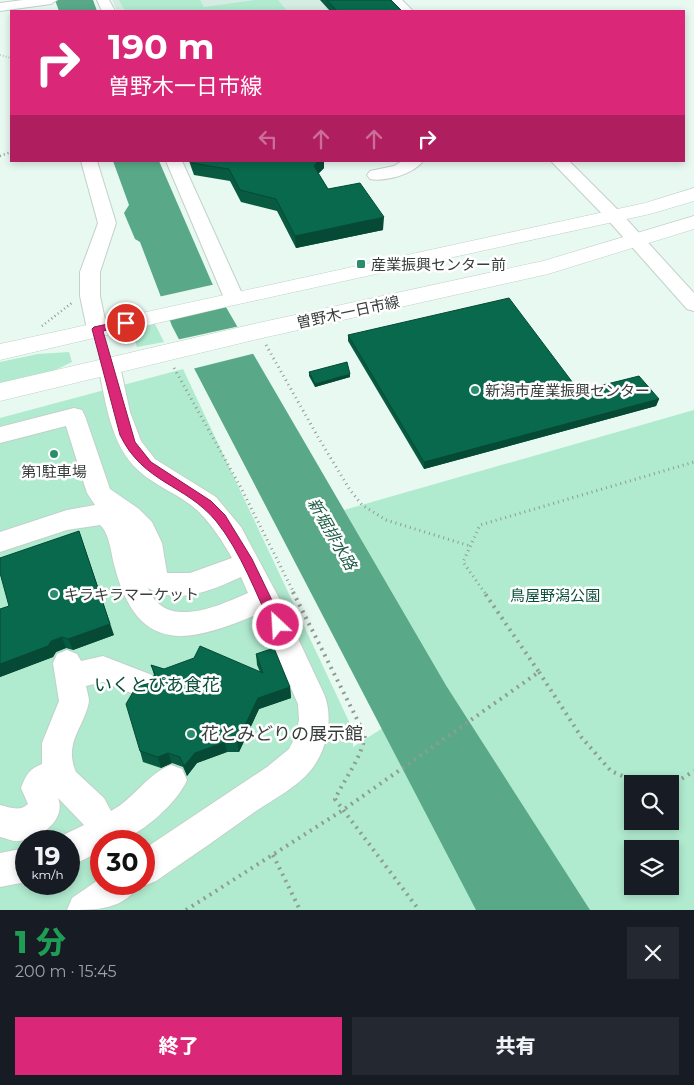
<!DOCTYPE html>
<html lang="ja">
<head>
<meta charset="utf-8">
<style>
  :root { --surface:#171b24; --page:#242831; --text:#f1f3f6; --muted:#9ea1a6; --accent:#db2777 }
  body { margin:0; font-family:Montserrat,"Noto Sans JP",sans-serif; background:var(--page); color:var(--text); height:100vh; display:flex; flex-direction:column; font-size:19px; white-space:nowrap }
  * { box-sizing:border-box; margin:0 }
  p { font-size:16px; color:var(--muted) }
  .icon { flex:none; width:28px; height:28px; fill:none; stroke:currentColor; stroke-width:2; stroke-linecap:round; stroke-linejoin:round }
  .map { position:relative; height:910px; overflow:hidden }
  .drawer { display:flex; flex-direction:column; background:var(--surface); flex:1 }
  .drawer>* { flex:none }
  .hud { position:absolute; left:10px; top:10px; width:675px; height:152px; border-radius:0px; box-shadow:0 2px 8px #0003; background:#db2777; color:#fff; overflow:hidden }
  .fabs { position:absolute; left:624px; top:775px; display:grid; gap:10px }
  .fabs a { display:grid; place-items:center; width:55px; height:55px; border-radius:0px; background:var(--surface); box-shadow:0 2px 8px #0003; font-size:25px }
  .speed { position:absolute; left:15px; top:830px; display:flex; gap:10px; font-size:25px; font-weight:700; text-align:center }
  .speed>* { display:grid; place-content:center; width:65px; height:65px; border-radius:50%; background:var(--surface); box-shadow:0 2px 8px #0003; line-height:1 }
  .speed small { font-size:12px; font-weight:400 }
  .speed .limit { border:8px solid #d22; background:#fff; color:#111 }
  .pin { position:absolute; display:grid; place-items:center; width:42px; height:42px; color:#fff; margin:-21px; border:2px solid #fff; border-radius:50%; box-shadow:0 1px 5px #0007 }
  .me { position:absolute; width:55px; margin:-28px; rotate:335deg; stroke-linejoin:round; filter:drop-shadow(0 0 4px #0008) }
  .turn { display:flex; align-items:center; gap:18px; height:105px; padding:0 15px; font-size:22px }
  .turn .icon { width:65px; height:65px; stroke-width:2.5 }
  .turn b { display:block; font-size:35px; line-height:42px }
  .lanes { display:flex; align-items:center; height:48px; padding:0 15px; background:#0003; justify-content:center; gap:25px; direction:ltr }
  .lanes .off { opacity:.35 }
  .round { display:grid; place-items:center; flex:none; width:52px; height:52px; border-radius:0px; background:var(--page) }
  .headline { display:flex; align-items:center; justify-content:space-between; height:85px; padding:0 15px }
  h1 { font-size:30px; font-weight:800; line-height:38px; color:#1e9e55 }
  .cta { display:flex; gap:10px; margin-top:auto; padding:10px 15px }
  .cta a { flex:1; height:58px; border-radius:0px; background:var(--accent); color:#fff; font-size:20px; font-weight:800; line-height:58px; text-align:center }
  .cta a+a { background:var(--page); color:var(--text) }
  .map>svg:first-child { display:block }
</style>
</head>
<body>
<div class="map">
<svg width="694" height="910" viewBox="0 0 694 910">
  <rect width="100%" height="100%" fill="#e8f9f1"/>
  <path fill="#d5ece2" d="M112,0H384L395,11H117Z"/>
  <g fill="#b0eacf" fill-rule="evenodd">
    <path d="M119,0H200L204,7L255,0H278L287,11H125Z"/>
    <path d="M154,322L164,342L137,347L131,329Z"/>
    <path d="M69,352L72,362L49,373L0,387V362L38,354Z"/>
    <path d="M183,369L353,730V747L447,687L344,510L694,410V910H0V418ZM632,784H670V821H632ZM26,841H69V884H26ZM101,841H144V884H101ZM632,849H670V886H632Z"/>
  </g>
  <g fill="#59a988">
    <path d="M55,0H93L97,11H59Z"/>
    <path d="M113,161H159L212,283L447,687L590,910H476L172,326L140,242L135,239L124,213L129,205Z"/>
  </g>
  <g fill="#e8f9f1">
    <path d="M216,284L228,305L166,319L158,297Z"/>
    <path d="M240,326L256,353L192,369L176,340Z"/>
  </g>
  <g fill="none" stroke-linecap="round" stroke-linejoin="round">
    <g stroke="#c1d1c9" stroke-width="2">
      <g id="minor">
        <path d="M23,0H57L51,4L0,11V3Z"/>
        <path d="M97,0H109L115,11H102Z"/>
        <path d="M389,0H402L413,11H399Z"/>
        <path d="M81,161H97L116,223L100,272V296L107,329L104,334L97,336L90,334L87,329L80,296V272L98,223Z"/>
        <path d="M166,161H182L244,298L241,302L234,304L227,302L224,298Z"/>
        <path d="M402,161H423C414,174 385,182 370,179L367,175L370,171L394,166Z"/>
        <path d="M551,161H569L620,212L694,293V311L687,309L608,220Z"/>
        <path d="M109,359L117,361L120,366L130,412L141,441L155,459L216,497L241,527L279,598L324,694C334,718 327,750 311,770C297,787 274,799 256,811C223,835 189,858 156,881L144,886L139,884H144V849L267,767L289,749L296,735L299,720L298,704L258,614C188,644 138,655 115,568C111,554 110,534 100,525L67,530L0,552V532L67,510L95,505L87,493L66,426L0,443V427L74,408L82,410L85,416L110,489L139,509L152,522L162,543L167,573H190L232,558C223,542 212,525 199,512C182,495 156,487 139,471C110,445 106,402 98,366L101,361ZM241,577L248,593C218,606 165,631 148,588C178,606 212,590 241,577Z"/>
        <path d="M67,650L77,654L81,661L103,656L152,675L157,684L152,693L142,697L103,682L86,686C87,691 89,697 89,701C85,727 63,742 76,772L104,798L111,811C134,799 147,774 171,765L182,769L187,780C177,803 144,832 121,840C115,843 107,841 101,841V851L69,867V841H56L57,838L84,825L58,798C67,820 39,840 19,841C13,842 6,838 0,837V805C9,807 20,812 28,804L21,788C26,775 29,769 42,764V743L59,701L53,663L57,654Z"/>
        <path d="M26,848V882L0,887V853Z"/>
        <path d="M101,878V884H139C125,910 96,910 67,910L72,898Z"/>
      </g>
    </g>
    <g stroke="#c1d1c9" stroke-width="1">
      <g id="major">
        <path d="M694,188V201L650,214L230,306L0,360V344L645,203Z"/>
        <path d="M694,216V229L548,274L258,339L0,401V383L258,323L543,261Z"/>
      </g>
    </g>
    <path stroke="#8f9b95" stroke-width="2" stroke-dasharray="0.5 2.5" stroke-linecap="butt" d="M0,55L11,58"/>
    <g stroke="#8f9b95" stroke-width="2.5" stroke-dasharray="1 3" stroke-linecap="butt">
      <path d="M0,156L11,152"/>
      <path d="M42,326L73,302"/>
    </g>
    <g stroke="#8f9b95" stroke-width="3" stroke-dasharray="1 4" stroke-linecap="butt">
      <path d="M266,345L318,437L350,490L362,505L386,520L470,546"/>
      <path d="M174,368L240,486L294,593"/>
      <path d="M485,593L463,562L480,525L694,462"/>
    </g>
    <g stroke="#8f9b95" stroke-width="4" stroke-dasharray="2 5" stroke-linecap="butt">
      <path d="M293,592L365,735C362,757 345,778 335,799L419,910"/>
      <path d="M539,672L582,738L611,771L641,784"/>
      <path d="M670,786L694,771"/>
      <path d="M273,855L300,910"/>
      <path d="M186,910L343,810L539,672L484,592"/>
    </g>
    <use href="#minor" fill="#fff" fill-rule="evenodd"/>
    <use href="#major" fill="#fff" fill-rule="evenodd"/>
  </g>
  <g fill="#085a41">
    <path d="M320,0H391L402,11H330Z"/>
    <path d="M189,161H324V168L318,174L328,189L383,230L296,248L277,211L241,202L230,181L194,175Z"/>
    <path d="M348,335L579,391L659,399L656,406L424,469L348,341Z"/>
    <path d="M309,372L350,377L315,387L309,376Z"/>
    <path d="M0,609L114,635L73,650L66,648L56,652L53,657L0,677Z"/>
    <path d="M256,654L290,687L291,698L259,709L239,752H227L197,763L187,776L183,767L172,763L161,768L143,762L140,751L150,683L154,675L151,665L164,669L260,672L257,665Z"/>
  </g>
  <g fill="#064a35">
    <path d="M318,161H324V168L314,178V166Z"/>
    <path d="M384,217L383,230L296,248L295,236Z"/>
    <path d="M350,374V377L315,387V384Z"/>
    <path d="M659,399L656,406L424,469V462Z"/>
    <path d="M79,531L114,635L73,650L68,639Z"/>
    <path d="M62,637L66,648L56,652L53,657L0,677V664Z"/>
    <path d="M290,687L291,698L259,709L239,752L237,742L258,698Z"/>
    <path d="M225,742L227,752L197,763L187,776L184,766L195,753Z"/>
    <path d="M168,753L172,763L161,768L158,757Z"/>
  </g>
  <g fill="#09694c" stroke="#064a35">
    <path d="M327,0H391L402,11H337Z"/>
    <path d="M192,161H318L314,166L328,189L360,183L384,217L295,236L276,199L240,190L229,169L192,163Z"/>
    <path d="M509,298L579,391L639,376L659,399L424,462L348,335Z"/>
    <path d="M347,362L350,374L315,384L309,372Z"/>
    <path d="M79,531L110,624L68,639L62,637L51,641L48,646L0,664V609L9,606L0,573V558Z"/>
    <path d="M200,646L263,673L256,654L274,648L290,687L258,698L237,742H225L195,753L184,766L180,757L168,753L158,757L140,751L126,704L136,687L150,683L155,674L151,665L164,669L194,658Z"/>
  </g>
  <path fill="#db2777" stroke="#8e194d" d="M126,320L130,323L129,325L103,331L135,442L151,462L211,501L225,515L252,559L284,625L282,629H273C256,594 241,552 216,521C185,484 143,483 120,435L92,329L94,327Z"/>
  <g fill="#288e6b" stroke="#fff" stroke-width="2">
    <rect x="356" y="259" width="10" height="10" rx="2.5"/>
    <circle cx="475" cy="390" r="5"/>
    <circle cx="54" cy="454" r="5"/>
    <circle cx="54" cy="594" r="5"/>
    <circle cx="191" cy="734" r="5"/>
  </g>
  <g text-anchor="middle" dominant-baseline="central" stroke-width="5" stroke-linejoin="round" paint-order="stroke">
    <g font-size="15" fill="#383e3b" stroke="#fff" text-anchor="start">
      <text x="371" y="264">産業振興センター前</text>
      <text x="485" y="390">新潟市産業振興センター</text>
      <text x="54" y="471" text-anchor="middle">第1駐車場</text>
      <text x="64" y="594">キラキラマーケット</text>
    </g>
    <g font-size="15" fill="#383e3b" stroke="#fff">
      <text transform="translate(348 312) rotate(-12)">曽野木一日市線</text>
    </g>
    <g font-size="15" fill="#0a4e38" stroke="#fff">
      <text x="555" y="595">鳥屋野潟公園</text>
    </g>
    <g font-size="16" font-style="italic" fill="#1d5b44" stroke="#fff">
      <text transform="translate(332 534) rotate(60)">新堀排水路</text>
    </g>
    <g font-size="18" fill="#0a4e38" stroke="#fff">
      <text x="157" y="685">いくとぴあ食花</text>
    </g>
    <g font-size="18" fill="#383e3b" stroke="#fff" text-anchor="start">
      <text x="201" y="734">花とみどりの展示館</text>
    </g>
  </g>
</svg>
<div class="fabs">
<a><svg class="icon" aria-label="search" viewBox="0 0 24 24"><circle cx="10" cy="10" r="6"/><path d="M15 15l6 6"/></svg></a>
<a><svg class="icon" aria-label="layers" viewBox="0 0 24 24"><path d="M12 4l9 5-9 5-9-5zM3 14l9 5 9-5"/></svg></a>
</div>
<div class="speed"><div>19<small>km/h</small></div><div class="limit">30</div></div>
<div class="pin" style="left:126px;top:323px;background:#d93025"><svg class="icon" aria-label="arrive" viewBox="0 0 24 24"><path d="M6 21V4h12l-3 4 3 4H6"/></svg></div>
<svg class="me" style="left:278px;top:625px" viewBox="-20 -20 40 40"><circle r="17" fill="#db2777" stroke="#fff" stroke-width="3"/><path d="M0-11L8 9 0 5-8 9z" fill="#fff"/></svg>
<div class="hud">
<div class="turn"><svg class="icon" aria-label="right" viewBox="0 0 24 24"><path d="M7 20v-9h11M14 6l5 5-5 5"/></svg><div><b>190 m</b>曽野木一日市線</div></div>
<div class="lanes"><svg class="icon off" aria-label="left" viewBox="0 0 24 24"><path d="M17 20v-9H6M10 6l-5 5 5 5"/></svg><svg class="icon off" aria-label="ahead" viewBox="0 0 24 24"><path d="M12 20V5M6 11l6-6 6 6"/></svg><svg class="icon off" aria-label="ahead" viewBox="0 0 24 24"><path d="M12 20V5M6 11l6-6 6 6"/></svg><svg class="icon" aria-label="right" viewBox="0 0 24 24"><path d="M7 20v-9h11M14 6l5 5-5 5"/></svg></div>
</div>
</div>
<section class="drawer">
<div class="headline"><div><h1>1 分</h1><p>200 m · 15:45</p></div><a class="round"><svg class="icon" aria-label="close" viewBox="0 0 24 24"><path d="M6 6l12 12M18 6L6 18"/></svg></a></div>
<div class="cta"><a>終了</a><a>共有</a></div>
</section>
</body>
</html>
